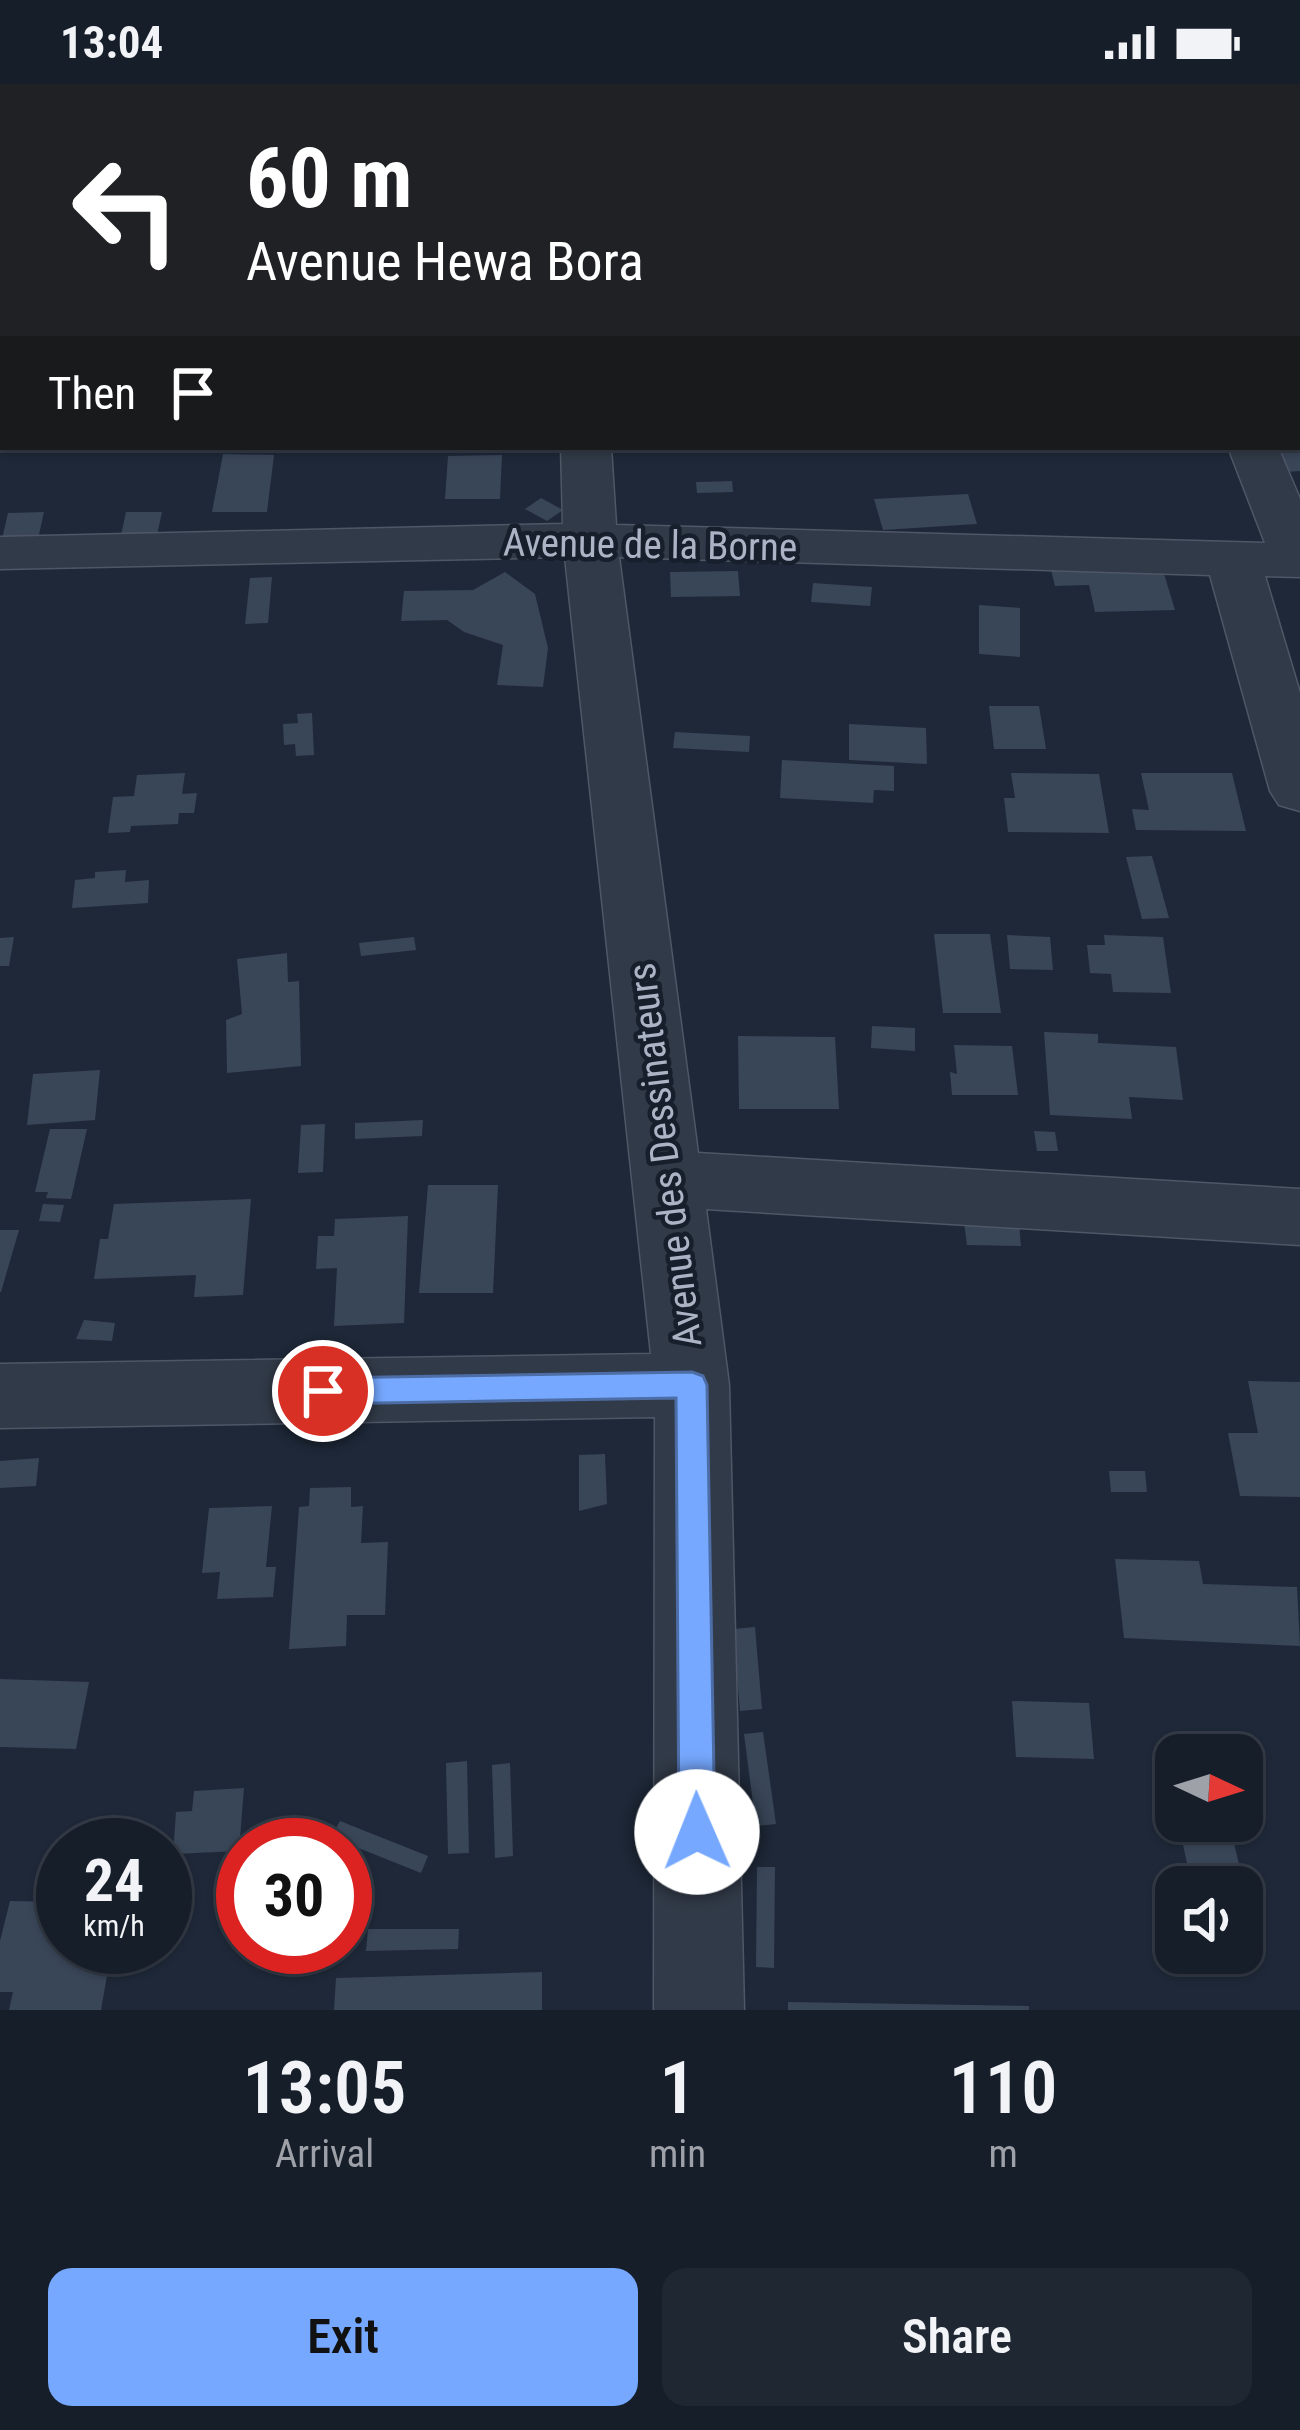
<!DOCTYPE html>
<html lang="en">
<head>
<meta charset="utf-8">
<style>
  :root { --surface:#161e2a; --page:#1f2732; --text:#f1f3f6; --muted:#9ea2a8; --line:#353c47; --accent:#76a8ff }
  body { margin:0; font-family:"Roboto Condensed",sans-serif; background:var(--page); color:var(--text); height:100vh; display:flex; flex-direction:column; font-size:45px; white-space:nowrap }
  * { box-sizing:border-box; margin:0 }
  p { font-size:39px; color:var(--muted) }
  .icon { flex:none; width:66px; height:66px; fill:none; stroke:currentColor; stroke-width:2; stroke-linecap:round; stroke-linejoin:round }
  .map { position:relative; height:1926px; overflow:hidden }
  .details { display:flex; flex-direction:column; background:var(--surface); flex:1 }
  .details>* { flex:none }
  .banner { position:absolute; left:0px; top:0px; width:1302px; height:366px; box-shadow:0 3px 9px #0004,0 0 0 3px var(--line); background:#202124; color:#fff; overflow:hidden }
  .needle { width:78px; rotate:94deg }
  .buttons { position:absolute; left:1155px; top:1650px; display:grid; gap:24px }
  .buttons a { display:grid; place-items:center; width:108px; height:108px; border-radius:24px; background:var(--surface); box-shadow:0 3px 9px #0004,0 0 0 3px var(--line); font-size:60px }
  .speed { position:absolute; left:36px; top:1734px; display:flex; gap:24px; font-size:60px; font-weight:700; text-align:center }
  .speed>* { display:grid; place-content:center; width:156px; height:156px; border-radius:50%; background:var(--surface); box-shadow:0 3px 9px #0004,0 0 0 3px var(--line); line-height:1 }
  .speed small { font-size:30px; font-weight:400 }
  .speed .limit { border:18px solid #d22; background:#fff; color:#111 }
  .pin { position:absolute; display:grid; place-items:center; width:102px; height:102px; color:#fff; margin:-51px; border:6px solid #fff; border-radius:50%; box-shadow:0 3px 12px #0007 }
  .me { position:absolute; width:132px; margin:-66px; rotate:359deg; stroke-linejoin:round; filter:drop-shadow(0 0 9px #0008) }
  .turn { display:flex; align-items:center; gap:42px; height:252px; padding:0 48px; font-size:54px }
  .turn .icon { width:156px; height:156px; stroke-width:2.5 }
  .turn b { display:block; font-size:84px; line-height:102px }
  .then { display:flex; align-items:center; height:114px; padding:0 48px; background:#0003; gap:24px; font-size:45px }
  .eta { display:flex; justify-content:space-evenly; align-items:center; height:204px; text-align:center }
  .eta b { font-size:72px; font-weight:600; line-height:84px }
  .primary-button { display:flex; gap:24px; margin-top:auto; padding:24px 48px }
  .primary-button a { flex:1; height:138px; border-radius:24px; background:var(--accent); color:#111; font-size:48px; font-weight:600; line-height:138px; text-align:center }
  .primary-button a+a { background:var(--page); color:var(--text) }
  .status { display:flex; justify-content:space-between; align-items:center; height:84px; padding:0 60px; background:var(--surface); direction:ltr }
  .status svg { height:33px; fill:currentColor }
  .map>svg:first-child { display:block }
</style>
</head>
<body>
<div class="status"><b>13:04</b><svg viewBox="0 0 49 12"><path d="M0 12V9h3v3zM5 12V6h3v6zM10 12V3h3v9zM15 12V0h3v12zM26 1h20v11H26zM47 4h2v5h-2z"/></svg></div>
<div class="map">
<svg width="1300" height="1926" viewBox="0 0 1300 1926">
  <rect width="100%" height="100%" fill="#1e2838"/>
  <g fill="#394658">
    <path d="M1276,365H1300V387L1285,388Z"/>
    <path d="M223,370L274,371L267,428H212Z"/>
    <path d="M502,371L500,415H445L448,372Z"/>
    <path d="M732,397L733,408L697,409L696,398Z"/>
    <path d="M968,410L977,440L883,446L874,415Z"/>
    <path d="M541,414L563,426L547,437L525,425Z"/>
    <path d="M44,428L38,455H2L8,429Z"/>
    <path d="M126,428H162L157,451H121Z"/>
    <path d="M1162,483L1175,526L1095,528L1089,501L1055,502L1051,486Z"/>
    <path d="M738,487L740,512L671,513L670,488Z"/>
    <path d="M505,488L535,510L548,564L543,603L497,601L503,561L464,548L447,536L401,537L404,507L473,506Z"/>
    <path d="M272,493L268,539L245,540L250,494Z"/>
    <path d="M813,499L872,503L870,522L811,518Z"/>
    <path d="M979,521L1020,524V573L979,570Z"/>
    <path d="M989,622H1039L1046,665H994Z"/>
    <path d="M312,629L314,671L296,672L295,660L284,661L283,640L298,639L297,630Z"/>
    <path d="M849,640L926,644L927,680L849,676Z"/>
    <path d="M675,648L750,652L749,668L673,664Z"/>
    <path d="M782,676L894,682V707L874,706L873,719L780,714Z"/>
    <path d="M185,689L182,710L197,709L194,729H179L178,740L131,742L130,748L108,749L113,713L134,712L137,691Z"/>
    <path d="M1011,689L1099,690L1109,749L1008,748L1004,714H1015Z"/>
    <path d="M1141,689H1232L1246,747L1136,746L1132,725L1149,726Z"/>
    <path d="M1152,772L1169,834L1142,835L1126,773Z"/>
    <path d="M126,786L125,798L149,796L148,819L72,824L75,796L95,794V788Z"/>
    <path d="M934,850H990L1001,929H943Z"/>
    <path d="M1007,851L1050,853L1053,886L1010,885Z"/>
    <path d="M1104,851L1163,853L1171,909L1113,908L1111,890L1090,889L1087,861H1105Z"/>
    <path d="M14,853L9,882H0V854Z"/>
    <path d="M414,853L416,866L361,872L359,859Z"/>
    <path d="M287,869L288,898L299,897L301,982L227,989L226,936L242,930L237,875Z"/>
    <path d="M872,942L915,944V967L871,964Z"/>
    <path d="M1044,948L1098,950V959L1176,963L1183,1016L1129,1013L1132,1035L1050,1031Z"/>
    <path d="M738,952L835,953L839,1025H739Z"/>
    <path d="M954,961L1012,962L1018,1011H952L950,988L957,990Z"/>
    <path d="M100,986L95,1036L27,1041L33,990Z"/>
    <path d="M423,1036L422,1052L355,1055V1039Z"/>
    <path d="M325,1040L323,1088L298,1089L301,1041Z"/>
    <path d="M50,1045H87L71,1115L46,1114L48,1108H35Z"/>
    <path d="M1034,1047L1055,1048L1058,1067H1037Z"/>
    <path d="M428,1101H498L493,1209H419Z"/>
    <path d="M251,1115L243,1211L194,1213L196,1191L94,1195L100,1155H108L114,1120Z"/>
    <path d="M43,1120L64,1121L60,1138L39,1137Z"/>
    <path d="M408,1132L404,1239L334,1242L337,1184L316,1185L318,1152H334L335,1135Z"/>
    <path d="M964,1138H1019L1021,1162L967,1161Z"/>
    <path d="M0,1146H19L1,1208H0Z"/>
    <path d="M84,1236L115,1239L112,1257L76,1255Z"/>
    <path d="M1248,1297L1300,1298V1413L1240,1412L1228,1349H1258Z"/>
    <path d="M605,1370L607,1420L579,1427V1371Z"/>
    <path d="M39,1374L36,1402L0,1404V1377Z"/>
    <path d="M1109,1387H1145L1147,1408H1111Z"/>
    <path d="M351,1403V1423L363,1422L361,1459L388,1458L385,1531H347L346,1562L289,1565L299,1423L309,1422L310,1404Z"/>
    <path d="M272,1422L266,1483H276L273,1513L217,1515L220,1488L202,1489L209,1424Z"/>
    <path d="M1115,1475L1199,1477L1203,1500L1297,1503L1300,1562L1124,1554Z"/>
    <path d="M755,1543L762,1625L740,1627L733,1545Z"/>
    <path d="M0,1595L89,1598L76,1665L0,1663Z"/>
    <path d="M1012,1617L1089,1619L1094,1675L1016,1673Z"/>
    <path d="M763,1648L776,1740L756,1742L744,1650Z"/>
    <path d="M467,1677L469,1769L448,1770L446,1679Z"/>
    <path d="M510,1679L513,1772L495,1774L492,1681Z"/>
    <path d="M244,1704L239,1767L173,1770L176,1728L192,1727L194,1707Z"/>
    <path d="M340,1737L428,1772L421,1789L331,1753Z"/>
    <path d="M1178,1737H1229L1255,1850L1242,1851V1803H1192Z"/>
    <path d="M757,1783H775L774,1884L756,1883Z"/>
    <path d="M10,1817L63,1818V1863H112L101,1926H9L13,1908H0V1857Z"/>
    <path d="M368,1845H459L458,1865L366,1867Z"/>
    <path d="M542,1888V1926H334L336,1894Z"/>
    <path d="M788,1918L1029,1922V1926H788Z"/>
  </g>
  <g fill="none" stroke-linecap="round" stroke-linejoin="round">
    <g stroke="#4f5766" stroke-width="3">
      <g id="minor">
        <path d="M889,0H931L887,3Z"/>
        <rect x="1299" y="125" width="1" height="28"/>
        <rect x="0" y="127" width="3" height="28"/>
        <path d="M561,363H611L616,441L1265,459L1228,363H1278L1300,415V493L1265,492L1300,609V727L1279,721L1270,707L1210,491L619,473L698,1069L1300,1105V1161L706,1125L729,1301L744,1926H654L655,1333L0,1344V1280L651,1270L565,473L0,485V453L563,440Z"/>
      </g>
    </g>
    <use href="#minor" fill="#313a48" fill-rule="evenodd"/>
  </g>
  <path fill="#76a8ff" stroke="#4d6da6" stroke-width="3" d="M692,1288L703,1292L707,1301L715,1748L710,1760L697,1765L685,1760L679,1748L676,1314L323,1320L312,1316L307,1307L312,1297L323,1294Z"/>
  <g text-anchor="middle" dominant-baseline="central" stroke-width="9" stroke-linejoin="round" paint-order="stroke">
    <g font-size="39" fill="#abb4c5" stroke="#171f2c">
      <text transform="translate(650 461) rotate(1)">Avenue de la Borne</text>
      <text transform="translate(665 1071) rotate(-97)">Avenue des Dessinateurs</text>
    </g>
  </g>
</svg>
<div class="buttons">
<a><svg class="needle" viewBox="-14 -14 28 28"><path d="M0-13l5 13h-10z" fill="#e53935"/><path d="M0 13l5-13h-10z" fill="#9ea2a8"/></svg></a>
<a><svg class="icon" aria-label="sound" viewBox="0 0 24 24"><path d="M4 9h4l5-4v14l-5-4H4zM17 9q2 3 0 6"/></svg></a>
</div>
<div class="speed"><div>24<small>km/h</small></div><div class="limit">30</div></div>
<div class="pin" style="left:323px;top:1307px;background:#d93025"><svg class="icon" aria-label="arrive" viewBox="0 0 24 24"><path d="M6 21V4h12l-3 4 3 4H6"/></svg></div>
<svg class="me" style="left:697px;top:1748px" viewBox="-20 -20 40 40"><circle r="19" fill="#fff"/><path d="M0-13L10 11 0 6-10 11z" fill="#76a8ff"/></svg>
<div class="banner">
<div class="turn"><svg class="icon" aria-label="left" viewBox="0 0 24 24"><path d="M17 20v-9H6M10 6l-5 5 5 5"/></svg><div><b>60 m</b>Avenue Hewa Bora</div></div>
<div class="then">Then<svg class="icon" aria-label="arrive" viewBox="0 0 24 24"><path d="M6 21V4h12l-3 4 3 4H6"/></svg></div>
</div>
</div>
<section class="details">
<div class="eta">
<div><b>13:05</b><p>Arrival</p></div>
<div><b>1</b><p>min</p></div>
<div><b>110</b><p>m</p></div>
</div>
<div class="primary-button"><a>Exit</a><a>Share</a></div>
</section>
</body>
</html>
